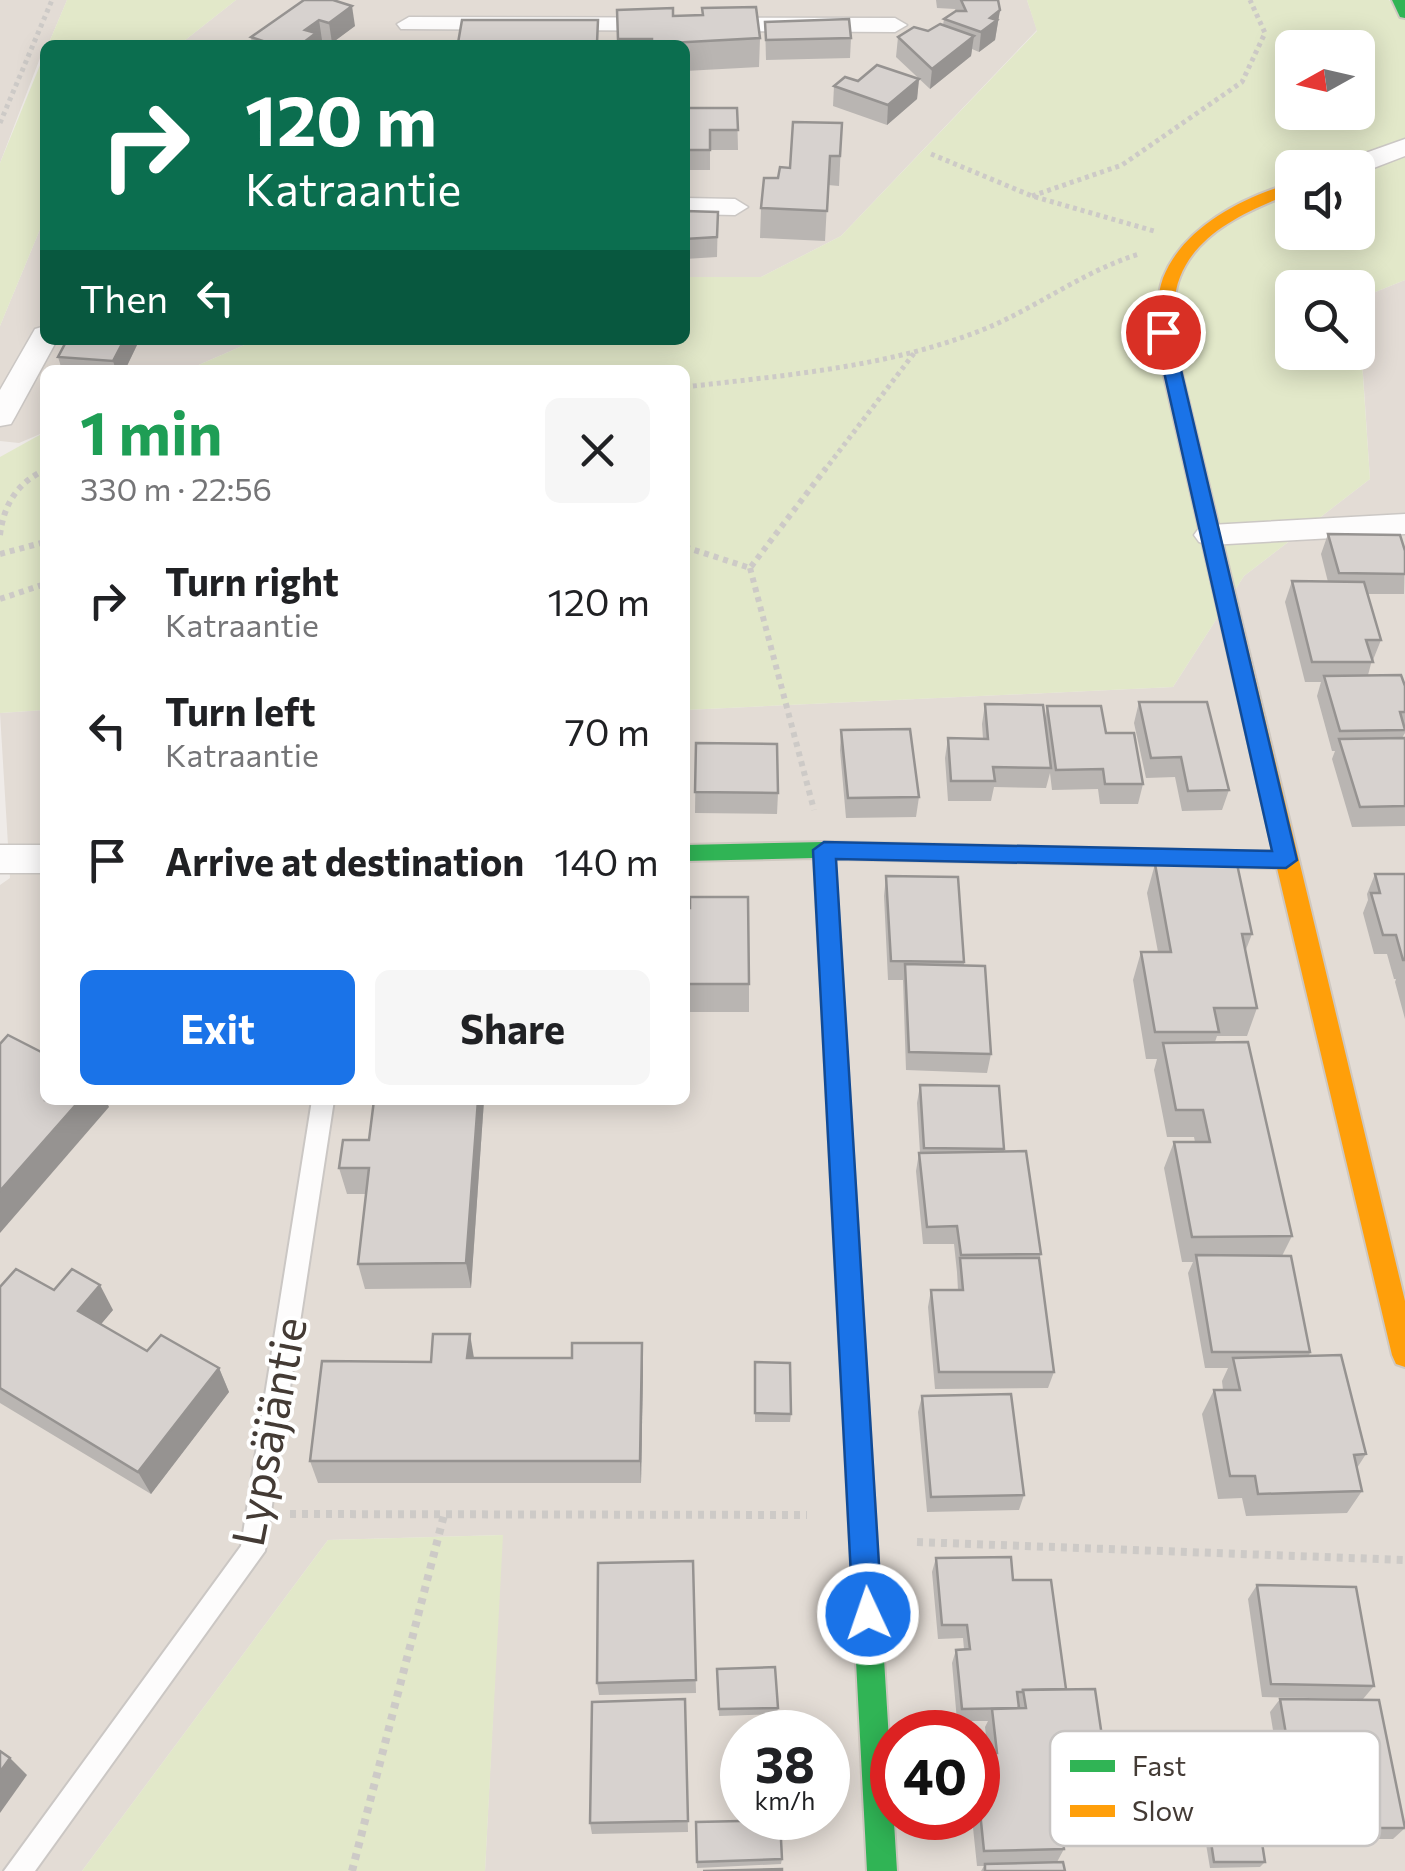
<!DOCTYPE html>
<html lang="en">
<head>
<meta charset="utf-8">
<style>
  :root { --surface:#fff; --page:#f6f6f6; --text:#202124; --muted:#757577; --accent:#1a73e8 }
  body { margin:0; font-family:Commissioner,sans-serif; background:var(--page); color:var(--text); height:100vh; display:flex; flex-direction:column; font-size:38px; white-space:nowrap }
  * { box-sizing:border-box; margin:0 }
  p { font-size:32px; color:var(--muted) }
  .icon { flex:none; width:55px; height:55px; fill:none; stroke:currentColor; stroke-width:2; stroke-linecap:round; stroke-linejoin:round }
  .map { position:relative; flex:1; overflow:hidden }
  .drawer { position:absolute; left:40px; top:365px; width:650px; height:740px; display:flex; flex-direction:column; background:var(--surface); border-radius:15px; box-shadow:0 5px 25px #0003 }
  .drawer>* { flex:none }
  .hud { position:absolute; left:40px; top:40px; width:650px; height:305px; border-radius:15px; box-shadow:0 5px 25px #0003; background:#0b6e4f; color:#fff; overflow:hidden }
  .needle { width:65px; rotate:262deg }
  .buttons { position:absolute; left:1275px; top:30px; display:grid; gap:20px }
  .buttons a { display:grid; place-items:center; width:100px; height:100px; border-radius:15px; background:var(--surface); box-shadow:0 5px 25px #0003; font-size:50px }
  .speed { position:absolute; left:720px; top:1710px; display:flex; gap:20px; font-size:50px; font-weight:700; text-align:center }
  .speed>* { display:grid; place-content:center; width:130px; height:130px; border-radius:50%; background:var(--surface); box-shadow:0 5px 25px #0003; line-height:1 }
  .speed small { font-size:25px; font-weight:400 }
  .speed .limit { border:15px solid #d22; background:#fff; color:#111 }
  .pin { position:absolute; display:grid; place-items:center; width:85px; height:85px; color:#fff; margin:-42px; border:5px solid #fff; border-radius:50%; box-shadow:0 2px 10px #0007 }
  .me { position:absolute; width:110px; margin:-55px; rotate:357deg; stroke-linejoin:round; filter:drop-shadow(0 0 8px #0008) }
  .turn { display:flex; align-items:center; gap:35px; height:210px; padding:0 40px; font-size:45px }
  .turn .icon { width:130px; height:130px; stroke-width:2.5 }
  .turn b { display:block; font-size:70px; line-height:85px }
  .then { display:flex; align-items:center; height:95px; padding:0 40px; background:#0003; gap:20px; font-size:38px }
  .round { display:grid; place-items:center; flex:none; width:105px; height:105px; border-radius:15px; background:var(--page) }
  .overview { display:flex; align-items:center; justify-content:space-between; height:170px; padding:0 40px }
  h1 { font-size:60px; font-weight:700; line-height:75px; color:#1e9e55 }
  .cta { display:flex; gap:20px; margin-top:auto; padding:20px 40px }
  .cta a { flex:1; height:115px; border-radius:15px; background:var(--accent); color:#fff; font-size:40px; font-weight:700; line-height:115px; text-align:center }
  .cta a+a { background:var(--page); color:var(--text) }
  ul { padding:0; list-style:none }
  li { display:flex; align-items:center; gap:30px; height:130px; padding:0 40px }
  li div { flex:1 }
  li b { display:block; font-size:38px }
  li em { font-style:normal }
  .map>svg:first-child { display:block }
</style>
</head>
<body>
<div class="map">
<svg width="1405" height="1871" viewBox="0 0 1405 1871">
  <rect width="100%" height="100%" fill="#efebe8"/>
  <g fill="#e3dcd5" fill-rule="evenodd">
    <path d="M0,0H67L48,45H45L0,163Z"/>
    <path d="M236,0H1027L1037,30L841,236L761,277H685V45H179Z"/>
    <path d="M45,164V340H256L187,370H45V432L19,443L0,441V326L41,227Z"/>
    <path d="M1405,280V1871H485L502,1535L328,1540L82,1871H0V885L10,878L0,713L45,710V1100H685V710L1173,687L1244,576L1370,479L1358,299ZM742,1732H828V1818H742ZM892,1732H978V1818H892Z"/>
  </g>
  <g fill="#e2e8c9" fill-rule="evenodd">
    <path d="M67,0H236L179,45H48Z"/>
    <path d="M1027,0H1389L1405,18V280L1358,299V288H1292V352H1358V304L1370,479L1244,576L1173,687L685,710V370H187L256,340H685V277H761L841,236L1037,31ZM1292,48H1358V112H1292ZM1292,168H1358V232H1292Z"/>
    <path d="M45,53L41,227L0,326V163Z"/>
    <path d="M45,432V710L0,713V457Z"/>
    <path d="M503,1535L485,1871H82L328,1540Z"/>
  </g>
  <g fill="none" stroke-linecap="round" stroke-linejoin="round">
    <g stroke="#cbc7c4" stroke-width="4">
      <path id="lane" d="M312,1100H334L265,1551L35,1871H4L241,1546Z"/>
    </g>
    <g stroke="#cbc7c4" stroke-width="3">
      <g id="street">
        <path d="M409,17L895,18L907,25L895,32L401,29L397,24Z"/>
        <path d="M1405,139V156L1358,174V168H1336L1340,162Z"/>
        <path d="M685,198L735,199L748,207L735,215L685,214Z"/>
        <path d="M45,326V340H57L15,417L11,424L0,426V390L35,329Z"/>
        <path d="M1405,514V534L1210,545L1199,542L1194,535L1199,528L1210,525Z"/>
        <rect x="0" y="845" width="45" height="28"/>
      </g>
    </g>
    <g stroke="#cfc8c0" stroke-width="4">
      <g id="fast">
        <path d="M1392,0H1405V18L1400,17Z"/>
        <path d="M824,842L1235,851L1246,859L1235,867L835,859L897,1871H867L814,858L685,861V845Z"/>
      </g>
    </g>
    <g stroke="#cfc8c0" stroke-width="4">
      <path id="slow" d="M1292,183V193C1250,210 1198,231 1180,277C1173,294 1174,314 1172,332L1405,1301V1367L1396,1364L1392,1355L1277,868L1235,867L1224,859L1235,851H1273L1154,332C1157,314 1157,295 1163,278C1183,227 1243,197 1292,183Z"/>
    </g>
    <g stroke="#cdcac7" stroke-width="5" stroke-dasharray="4 4" stroke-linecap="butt">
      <path d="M0,123L52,0"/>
      <path d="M931,154L1032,196L1154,231"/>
      <path d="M1032,196L1122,165L1242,82L1265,33L1250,0"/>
      <path d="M685,387C787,375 891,367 987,328C1039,306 1084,271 1139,254"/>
      <path d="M824,471L915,352"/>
    </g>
    <g stroke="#cdcac7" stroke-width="6" stroke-dasharray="5 5" stroke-linecap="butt">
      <path d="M0,535C4,504 17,483 45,470"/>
      <path d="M685,547L750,568L826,468"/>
      <path d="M0,554L45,542"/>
      <path d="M750,568L814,810"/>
      <path d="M0,599L45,584"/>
    </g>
    <g stroke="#cdcac7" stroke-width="8" stroke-dasharray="6 6" stroke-linecap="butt">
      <path d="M290,1514L807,1515"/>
      <path d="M917,1542L1405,1560"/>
      <path d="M352,1871L444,1515"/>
    </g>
    <use href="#lane" fill="#fdfcfc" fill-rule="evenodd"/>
    <use href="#street" fill="#fdfcfc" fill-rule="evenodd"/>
    <use href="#fast" fill="#30b455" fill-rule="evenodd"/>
    <use href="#slow" fill="#ff9f0a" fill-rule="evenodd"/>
  </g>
  <g fill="#b9b5b2">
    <path d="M304,0L355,26L332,43L322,40L318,43V45H252L251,37Z"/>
    <path d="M936,0H998L1000,10L995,40L979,52L972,49L971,56L930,89L896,57L898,37L928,31L943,25L944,19L956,11L955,9L937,8Z"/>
    <path d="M617,10L673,16L760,38L759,67L685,71V45H618Z"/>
    <path d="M462,20H598V45H458Z"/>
    <path d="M765,22L851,38L850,58L766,60Z"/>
    <path d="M919,79L917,99L887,125L833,106L834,86L858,81Z"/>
    <path d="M685,108H737L738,150H710V170H685Z"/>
    <path d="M842,123L839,186L828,185L825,241L760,238L761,208L778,178Z"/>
    <path d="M685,211L718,212L717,257L685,259Z"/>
    <path d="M137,345L125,370H62L58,357Z"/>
    <path d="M1328,534L1405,551L1404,594H1368L1381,640L1373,660H1372L1368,675L1405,686V733L1402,738H1405V826L1352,827L1332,759L1335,751H1332L1317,696L1321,682H1305L1285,602L1292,581L1328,582L1321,554Z"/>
    <path d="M1139,702L1229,790L1222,810L1182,811L1175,777L1146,778L1134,723Z"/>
    <path d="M985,704L1045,718L1047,706L1106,733L1143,784L1138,804H1100L1098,789L1052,790L1050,773L1046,788L994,787L991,801H948L945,758L948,738L983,739L982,724Z"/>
    <path d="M841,730L919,797L916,817L846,818L840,750Z"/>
    <path d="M696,743L778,793L777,814L695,813Z"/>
    <path d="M1155,864L1252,934L1245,952L1257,1008L1247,1036H1217L1215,1042L1292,1236L1282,1256L1310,1352L1309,1356L1366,1454L1357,1468L1362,1491L1347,1513L1246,1516L1242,1498L1218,1499L1202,1414L1214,1390H1223L1222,1381L1228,1368H1205L1188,1273L1193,1262H1182L1164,1168L1174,1142H1195L1194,1137H1167L1154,1070L1157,1059H1146L1133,980L1141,952H1158L1147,893Z"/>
    <path d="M1375,874H1405V1019L1395,982L1396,979H1394L1387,954H1374L1363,913L1368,900L1367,894Z"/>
    <path d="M886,876L964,962V966L991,1054L987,1073L906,1070L903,980H888L884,896Z"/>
    <path d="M685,908L749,984V1012H685Z"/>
    <path d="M920,1085L1004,1149V1152L1041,1254L1039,1259L1054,1372L1048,1388L935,1389L928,1307L931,1290H958L957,1272L954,1244H923L916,1171L919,1153H920L917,1103Z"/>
    <path d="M374,1100H484L471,1288L365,1289L358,1264L366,1194H347L339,1168L369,1140Z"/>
    <path d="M0,1287L54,1290L113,1310L101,1324L147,1351L219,1368L229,1392L151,1494L0,1403Z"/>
    <path d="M431,1362L643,1367L641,1483H318L310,1461Z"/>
    <path d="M755,1362L791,1414L790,1422H755Z"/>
    <path d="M922,1396L1024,1495L1019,1510L927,1512L918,1412Z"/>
    <path d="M936,1558L1013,1580L1066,1689L1113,1811L1103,1828L1062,1829L1064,1849L1057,1862L1065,1871H981L984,1866H977L972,1818H978V1753H988L985,1727L988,1721H957L952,1663L956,1650L964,1649L963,1638L938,1639L932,1572Z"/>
    <path d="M693,1561L696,1693L599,1695L597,1683Z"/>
    <path d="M1257,1585L1374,1686L1363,1699L1262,1697L1248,1599Z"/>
    <path d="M717,1669L778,1708L777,1714L719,1716Z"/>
    <path d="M685,1699L688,1832L592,1834L590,1823Z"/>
    <path d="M1280,1699L1405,1828L1393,1839H1291L1270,1712Z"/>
    <path d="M1205,1802L1235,1830L1265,1862L1260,1867L1210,1868L1200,1808Z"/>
    <path d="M696,1822L782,1859L781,1864L697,1868Z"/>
  </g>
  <g fill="#969391">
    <path d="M352,6L355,26L332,43L329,23Z"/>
    <path d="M1000,10L995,40L979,52L981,32L990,18Z"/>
    <path d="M319,20L322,40L318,43V45H300L305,30Z"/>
    <path d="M974,36L971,56L930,89L932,69Z"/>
    <path d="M919,79L917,99L887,125L888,105Z"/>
    <path d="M124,340H136L137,345L125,370H116L113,361Z"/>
    <path d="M80,1100H106L109,1107L0,1233V1191Z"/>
    <path d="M478,1100H484L471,1288L466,1263Z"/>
    <path d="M100,1285L113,1310L91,1336L78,1311Z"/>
    <path d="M470,1334L474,1358H467Z"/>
    <path d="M642,1343L643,1367L641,1483L640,1461Z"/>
    <path d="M219,1368L229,1392L151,1494L138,1472Z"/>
    <path d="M10,1758L27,1775L0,1813V1772Z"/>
  </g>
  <g fill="#d7d2cf" stroke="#969391" stroke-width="2.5">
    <path d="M304,0H333L352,6L329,23L319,20L305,30L316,33L300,45H275L251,37Z"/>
    <path d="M961,0H998L1000,10L990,18L997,20L981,32L944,19L956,11H966Z"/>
    <path d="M756,7L760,38L652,44V39H618L617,10L673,8V16L703,15L702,8Z"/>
    <path d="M849,19L851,38L766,40L765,22Z"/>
    <path d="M462,20H598L597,43H458Z"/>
    <path d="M940,24L974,36L932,69L898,37L914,27L928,31Z"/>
    <path d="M877,65L919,79L888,105L834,86L845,77L858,81Z"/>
    <path d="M685,108H737L738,130H710V150H685Z"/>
    <path d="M793,122L842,123L840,156H830L827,211L761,208L764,178H778L780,167L790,168Z"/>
    <path d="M685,211L718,212L717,237L685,239Z"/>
    <path d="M67,340H124L113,361L58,357Z"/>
    <path d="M1328,534L1400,535L1405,551V574L1339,573Z"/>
    <path d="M1292,581L1364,582L1381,640H1366L1373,662H1312Z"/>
    <path d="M1401,675L1405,686V712H1400L1405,730L1340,731L1324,676Z"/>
    <path d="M1139,702H1207L1229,790L1188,791L1181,757L1151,758Z"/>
    <path d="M985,704L1043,705L1051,768L993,767L995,781H951L948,738L988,739Z"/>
    <path d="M1047,706H1101L1106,733H1134L1143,784H1105L1103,769L1056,770Z"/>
    <path d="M910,729L919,797L848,798L841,730Z"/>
    <path d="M1405,738V806L1360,807L1339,739Z"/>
    <path d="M696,743L777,744L778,793L695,792Z"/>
    <path d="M1155,864H1237L1252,934H1242L1257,1008H1214L1219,1032H1155L1141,952H1171Z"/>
    <path d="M1375,874H1405V960H1403L1396,935H1383L1371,893H1380Z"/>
    <path d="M886,876L958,877L964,962L891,961Z"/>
    <path d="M690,897H748L749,984H685V908H690Z"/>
    <path d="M905,964L985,966L991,1054L909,1052Z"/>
    <path d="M8,1035L45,1054V1100H80L0,1191V1044Z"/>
    <path d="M1248,1042L1292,1236L1192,1237L1174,1142H1210L1203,1110H1176L1163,1043Z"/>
    <path d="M920,1085L999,1086L1004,1149L924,1148Z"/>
    <path d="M374,1100H478L466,1263L358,1264L369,1168H339L343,1140H369Z"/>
    <path d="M1026,1151L1041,1254L961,1255L957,1226L927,1227L919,1153Z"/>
    <path d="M1196,1255L1291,1256L1310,1352H1212Z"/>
    <path d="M960,1258H1039L1054,1372H939L931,1290H963Z"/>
    <path d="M16,1269L54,1290L72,1269L100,1285L78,1311L147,1351L161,1335L219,1368L138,1472L0,1388V1287Z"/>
    <path d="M433,1334H470L467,1358H572V1343H642L640,1461H310L322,1361L431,1362Z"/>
    <path d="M1341,1355L1366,1454L1354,1455L1362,1491L1258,1494L1255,1476H1230L1214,1390H1240L1233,1358Z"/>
    <path d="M755,1362L790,1363L791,1414L755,1413Z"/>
    <path d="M1011,1394L1024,1495L931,1497L922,1396Z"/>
    <path d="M1011,1557L1013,1580H1051L1066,1689L1023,1690V1692H1017L1019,1708L962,1709L956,1650L970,1649L967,1625H942L936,1558Z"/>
    <path d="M693,1561L696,1680L597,1683L598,1563Z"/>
    <path d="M1257,1585L1356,1587L1374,1686L1271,1684Z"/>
    <path d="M775,1667L778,1708L719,1709L717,1669Z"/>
    <path d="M1095,1689L1113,1811L1060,1813L1064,1849L984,1851L978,1792V1753H997L992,1709L1026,1708L1023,1690Z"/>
    <path d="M685,1699L688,1821L590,1823L592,1702Z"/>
    <path d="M1280,1699L1379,1700L1405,1828H1302Z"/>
    <path d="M0,1751L10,1758L0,1772Z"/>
    <path d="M1230,1801L1235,1830H1260L1265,1862H1214L1205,1802Z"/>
    <path d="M780,1820L782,1859L697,1862L696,1822Z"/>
    <path d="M1063,1862L1065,1871H985V1864Z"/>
    <path d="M782,1869V1871H703Z"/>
  </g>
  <path fill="#1a73e8" stroke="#114b97" stroke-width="2.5" d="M1163,327L1172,332L1297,860L1286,868L836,859L882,1614L878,1624L868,1628L857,1624L853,1614L813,850L824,842L1272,851L1155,332Z"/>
  <g text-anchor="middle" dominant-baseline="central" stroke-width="8" stroke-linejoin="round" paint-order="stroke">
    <g font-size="45" fill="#443b35" stroke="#fff">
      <text transform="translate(267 1431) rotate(-79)">Lypsäjäntie</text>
    </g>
  </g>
  <rect x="1050" y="1731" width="330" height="115" rx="15" fill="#fff" stroke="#c7c4c2" stroke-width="2.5"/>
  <rect x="1070" y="1760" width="45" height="12" fill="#30b455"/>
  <rect x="1070" y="1805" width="45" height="12" fill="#ff9f0a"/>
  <g font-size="28" fill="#443b35">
    <text x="1132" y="1776">Fast</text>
    <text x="1132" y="1821">Slow</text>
  </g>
</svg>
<div class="buttons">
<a><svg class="needle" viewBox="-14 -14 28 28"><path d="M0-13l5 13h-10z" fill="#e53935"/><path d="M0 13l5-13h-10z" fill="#757577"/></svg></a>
<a><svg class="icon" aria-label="sound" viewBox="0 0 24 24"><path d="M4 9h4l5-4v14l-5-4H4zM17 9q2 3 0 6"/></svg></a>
<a><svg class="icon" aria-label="search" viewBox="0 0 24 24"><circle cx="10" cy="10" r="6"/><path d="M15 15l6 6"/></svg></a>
</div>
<div class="speed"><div>38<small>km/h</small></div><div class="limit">40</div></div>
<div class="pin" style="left:1163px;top:332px;background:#d93025"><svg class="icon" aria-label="arrive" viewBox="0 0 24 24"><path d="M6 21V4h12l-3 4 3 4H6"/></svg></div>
<svg class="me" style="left:868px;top:1614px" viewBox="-20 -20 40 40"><circle r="17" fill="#1a73e8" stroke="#fff" stroke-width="3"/><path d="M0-11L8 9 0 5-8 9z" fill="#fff"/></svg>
<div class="hud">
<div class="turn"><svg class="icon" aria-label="right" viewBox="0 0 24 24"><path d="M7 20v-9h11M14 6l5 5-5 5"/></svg><div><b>120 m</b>Katraantie</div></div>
<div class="then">Then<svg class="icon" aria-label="left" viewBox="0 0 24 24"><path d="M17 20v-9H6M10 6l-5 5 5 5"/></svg></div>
</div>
<section class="drawer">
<div class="overview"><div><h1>1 min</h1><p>330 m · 22:56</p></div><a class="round"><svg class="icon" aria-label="close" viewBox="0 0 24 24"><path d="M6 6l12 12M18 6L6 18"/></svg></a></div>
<ul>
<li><svg class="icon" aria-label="right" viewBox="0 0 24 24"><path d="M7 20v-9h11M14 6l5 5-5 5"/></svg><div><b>Turn right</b><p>Katraantie</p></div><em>120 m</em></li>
<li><svg class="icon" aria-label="left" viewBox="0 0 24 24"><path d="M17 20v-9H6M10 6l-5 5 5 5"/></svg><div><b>Turn left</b><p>Katraantie</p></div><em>70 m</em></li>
<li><svg class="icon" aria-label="arrive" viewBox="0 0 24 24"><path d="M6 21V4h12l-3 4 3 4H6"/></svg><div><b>Arrive at destination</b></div><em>140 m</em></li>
</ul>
<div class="cta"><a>Exit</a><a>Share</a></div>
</section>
</div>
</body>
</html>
